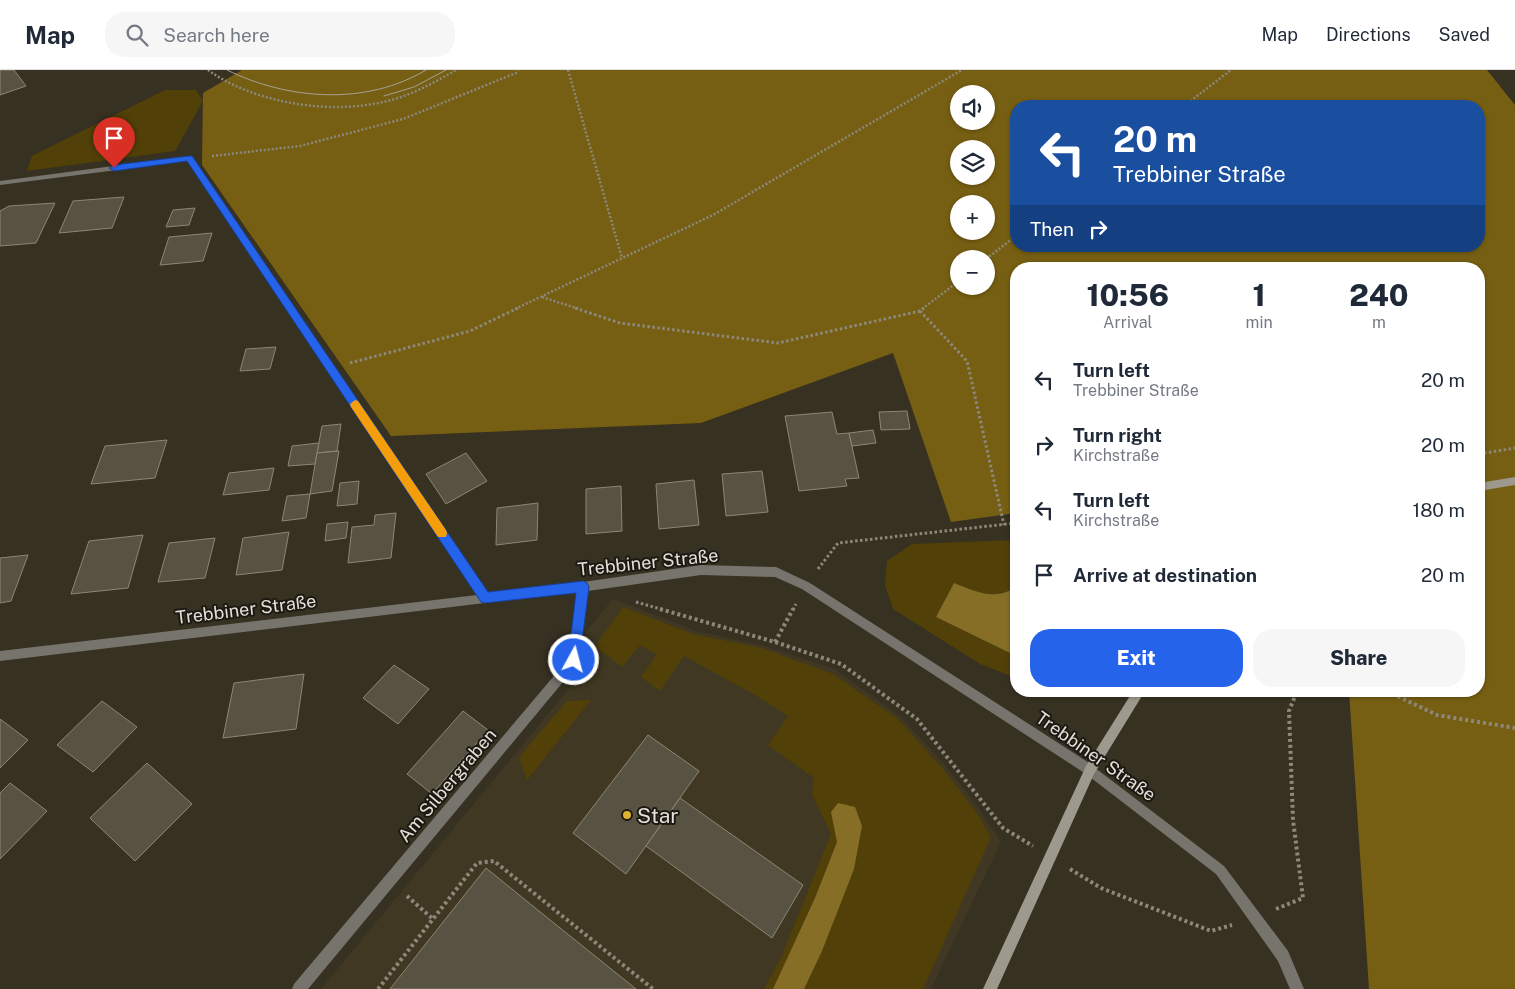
<!DOCTYPE html>
<html lang="en">
<head>
<meta charset="utf-8">
<style>
  :root { --surface:#fff; --page:#f6f6f7; --text:#1f2937; --muted:#747a83; --line:#e0e1e3; --accent:#2563eb }
  body { margin:0; font-family:"Public Sans",sans-serif; background:var(--page); color:var(--text); height:100vh; display:flex; flex-direction:column; font-size:19px; white-space:nowrap }
  * { box-sizing:border-box; margin:0 }
  p { font-size:16px; color:var(--muted) }
  .icon { flex:none; width:28px; height:28px; fill:none; stroke:currentColor; stroke-width:2; stroke-linecap:round; stroke-linejoin:round }
  .map { position:relative; flex:1; overflow:hidden }
  .side { position:absolute; left:1010px; top:192px; width:475px; height:435px; display:flex; flex-direction:column; background:var(--surface); border-radius:20px; box-shadow:0 1px 4px #0004 }
  .side>* { flex:none }
  .guide { position:absolute; left:1010px; top:30px; width:475px; height:152px; border-radius:20px; box-shadow:0 1px 4px #0004; background:#1a4fa0; color:#fff; overflow:hidden }
  .controls { position:absolute; left:950px; top:15px; display:grid; gap:10px }
  .controls a { display:grid; place-items:center; width:45px; height:45px; border-radius:50%; background:var(--surface); box-shadow:0 1px 4px #0004; font-size:25px }
  .pin { position:absolute; display:grid; place-items:center; width:42px; height:42px; color:#fff; margin:-51px -21px; border-radius:50% 50% 50% 0; rotate:-45deg; box-shadow:0 0 5px #0007 }
  .pin .icon { rotate:45deg }
  .me { position:absolute; width:55px; margin:-28px; rotate:7deg; stroke-linejoin:round; filter:drop-shadow(0 0 4px #0008) }
  .turn { display:flex; align-items:center; gap:18px; height:105px; padding:0 20px; font-size:22px }
  .turn .icon { width:65px; height:65px; stroke-width:2.5 }
  .turn b { display:block; font-size:35px; line-height:42px }
  .then { display:flex; align-items:center; height:48px; padding:0 20px; background:#0003; gap:10px; font-size:19px }
  .eta { display:flex; justify-content:space-evenly; align-items:center; height:85px; text-align:center }
  .eta b { font-size:30px; font-weight:800; line-height:35px }
  .action { display:flex; gap:10px; margin-top:auto; padding:10px 20px }
  .action a { flex:1; height:58px; border-radius:20px; background:var(--accent); color:#fff; font-size:20px; font-weight:800; line-height:58px; text-align:center }
  .action a+a { background:var(--page); color:var(--text) }
  ul { padding:0; list-style:none }
  li { display:flex; align-items:center; gap:15px; height:65px; padding:0 20px }
  li div { flex:1 }
  li b { display:block; font-size:19px }
  li em { font-style:normal }
  header { display:flex; align-items:center; gap:30px; box-sizing:border-box; height:70px; padding:0 25px; background:var(--surface); border-bottom:1px solid var(--line) }
  header strong { font-size:24px }
  nav { display:flex; gap:28px; margin-inline-start:auto; font-size:18px }
  .search { width:350px; height:45px; background:var(--page); display:flex; align-items:center; gap:12px; box-sizing:border-box; padding:0 18px; border-radius:20px; color:var(--muted); font-size:19px }
  .map>svg:first-child { display:block }
</style>
</head>
<body>
<header>
<strong>Map</strong>
<div class="search"><svg class="icon" aria-label="search" viewBox="0 0 24 24"><circle cx="10" cy="10" r="6"/><path d="M15 15l6 6"/></svg>Search here</div>
<nav><a>Map</a><a>Directions</a><a>Saved</a></nav>
</header>
<div class="map">
<svg width="1515" height="919" viewBox="0 0 1515 919">
  <rect width="100%" height="100%" fill="#373122"/>
  <path fill="#403822" d="M613,529L696,561L762,575L835,599L901,647L945,695L978,737L1001,772L931,919H321L581,604L586,561Z"/>
  <g fill="#514008">
    <path d="M165,20H196L203,31L175,81L27,101L32,86Z"/>
    <path d="M1016,470V516C999,532 974,521 954,514L936,547L1016,586V608L980,594L893,539L885,515L887,491L912,474Z"/>
    <path d="M623,537L693,564L762,578L833,604L898,649L943,699L977,743L991,767L923,919H764L781,888L831,764L812,724L814,708L768,675L788,646L755,625L684,586L660,621L641,607L657,584L640,575L622,597L595,576Z"/>
    <path d="M591,630L527,710L519,687L567,631Z"/>
  </g>
  <path fill="#765f12" fill-rule="evenodd" d="M242,0H1487L1515,35V919H1369L1349,621H1479V199H1016V443L951,452L893,283L701,353L391,366L202,95L203,23ZM959,24H986V51H959ZM1016,36H1479V176H1016ZM959,79H986V106H959ZM959,134H986V161H959ZM959,189H986V216H959Z"/>
  <g fill="#866e27">
    <path d="M954,513C974,521 998,532 1016,516V586L936,547Z"/>
    <path d="M838,733L855,737L862,756L854,799L822,881L804,919H773L815,828L837,772L831,742Z"/>
  </g>
  <g fill="#585242" stroke="#8c8674">
    <path d="M0,0H14L26,16L0,25Z"/>
    <path d="M124,127L112,158L59,163L73,131Z"/>
    <path d="M55,133L36,173L0,176V141L9,136Z"/>
    <path d="M195,138L189,155L166,157L173,140Z"/>
    <path d="M212,163L203,191L160,195L169,167Z"/>
    <path d="M276,277L270,299L240,301L246,279Z"/>
    <path d="M907,341L910,359L881,360L879,342Z"/>
    <path d="M832,342L837,364L849,363L859,408L845,409L847,416L799,421L785,346Z"/>
    <path d="M341,354L337,381L317,383L322,356Z"/>
    <path d="M873,360L876,373L852,376L849,363Z"/>
    <path d="M167,370L155,408L91,414L105,376Z"/>
    <path d="M319,373L315,394L288,396L292,376Z"/>
    <path d="M339,381L332,421L310,424L317,383Z"/>
    <path d="M466,383L487,411L446,434L426,404Z"/>
    <path d="M274,398L269,420L223,425L229,403Z"/>
    <path d="M762,401L768,442L726,446L722,404Z"/>
    <path d="M694,410L699,455L659,459L656,414Z"/>
    <path d="M359,411L357,434L337,436L340,413Z"/>
    <path d="M621,416L622,461L586,464V419Z"/>
    <path d="M310,424L306,448L282,451L287,426Z"/>
    <path d="M538,433L537,470L496,475L497,438Z"/>
    <path d="M396,443L391,488L348,493L352,457L374,455L375,445Z"/>
    <path d="M348,452L346,468L325,471L327,454Z"/>
    <path d="M289,462L282,500L236,505L243,468Z"/>
    <path d="M143,465L128,518L71,524L89,471Z"/>
    <path d="M215,468L205,508L158,512L169,473Z"/>
    <path d="M28,485L11,531L0,533V488Z"/>
    <path d="M394,595L429,619L398,654L363,628Z"/>
    <path d="M304,604L296,659L223,668L234,613Z"/>
    <path d="M102,631L137,657L93,702L57,675Z"/>
    <path d="M463,641L488,660L432,724L407,704Z"/>
    <path d="M0,649L28,670L0,698Z"/>
    <path d="M648,665L699,701L626,804L573,763Z"/>
    <path d="M147,693L192,734L135,791L90,748Z"/>
    <path d="M10,713L47,741L0,789V723Z"/>
    <path d="M680,728L803,815L772,868L646,776Z"/>
    <path d="M486,798L534,837L636,919H390Z"/>
  </g>
  <g fill="none" stroke-linecap="round" stroke-linejoin="round">
    <g stroke="#8d887c" stroke-width="2.5" stroke-dasharray="2 2" stroke-linecap="butt">
      <path d="M208,0C255,34 335,46 391,30C414,24 435,12 456,0"/>
      <path d="M568,0L622,188"/>
      <path d="M1184,36L1231,0"/>
      <path d="M212,86L300,76L403,49L516,3L518,0"/>
      <path d="M986,189L1016,166"/>
      <path d="M542,227L579,239"/>
      <path d="M515,239L713,145L962,0"/>
      <path d="M922,239L959,211"/>
    </g>
    <g stroke="#8d887c" stroke-width="3" stroke-dasharray="2.5 2.5" stroke-linecap="butt">
      <path d="M575,238L620,253L778,273L920,241L924,238"/>
      <path d="M920,241L967,291L1004,455"/>
      <path d="M350,293L470,261L518,238"/>
      <path d="M1479,384L1515,378"/>
      <path d="M818,499L838,473L1016,453"/>
      <path d="M636,532L664,540"/>
      <path d="M793,540L796,534"/>
    </g>
    <g stroke="#8d887c" stroke-width="4" stroke-dasharray="3 3" stroke-linecap="butt">
      <path d="M660,539L775,572L841,594L917,649L1003,758L1033,776"/>
      <path d="M775,572L793,539"/>
      <path d="M1387,621L1437,645L1515,658"/>
      <path d="M1070,799L1101,818L1211,861L1232,855"/>
      <path d="M407,826L433,849"/>
      <path d="M1276,839L1303,828L1293,750L1289,641L1297,621"/>
      <path d="M378,919L477,793L494,791L653,919"/>
    </g>
    <path fill="#76746c" fill-rule="evenodd" d="M1090,694L1224,796L1288,881L1304,919H1290L1278,891L1216,804L1086,704L1084,700L1086,696Z"/>
    <path fill="#76746c" fill-rule="evenodd" d="M189,86H192L488,524L583,512L701,495L776,497L810,513L1094,696L1096,700L1094,704L1090,706L1086,704L802,519L775,507L701,505L588,521L578,594L308,919H292L294,914L569,588L577,522L0,591V581L477,525L187,91L0,115V111Z"/>
    <g fill="#9d998d" fill-rule="evenodd">
      <path d="M1515,407V415L1479,421V413Z"/>
      <path d="M1133,621H1145L1094,704L997,919H983L1086,696Z"/>
    </g>
    <g stroke="#a6a196" stroke-width="1">
      <path d="M227,0C288,30 366,36 426,0"/>
      <path d="M384,26L414,17L446,0"/>
    </g>
  </g>
  <path fill="#2563eb" stroke="#184099" d="M189,86H192L488,522L583,511L587,513L589,517L579,595L574,596L570,595L568,590L576,523L485,533L481,532L187,91L114,101L109,98L114,95Z"/>
  <path fill="#f59e0b" d="M355,330L358,331L446,460L447,463L446,467H438L351,337L350,334Z"/>
  <circle fill="#dbb233" stroke="#1c1913" stroke-width="2" cx="627" cy="745" r="5"/>
  <g text-anchor="middle" dominant-baseline="central" stroke-width="4" stroke-linejoin="round" paint-order="stroke">
    <g font-size="18" fill="#e4e0d7" stroke="#1c1913">
      <text transform="translate(648 492) rotate(-6)">Trebbiner Straße</text>
      <text transform="translate(246 539) rotate(-7)">Trebbiner Straße</text>
      <text transform="translate(1096 686) rotate(35)">Trebbiner Straße</text>
      <text transform="translate(447 715) rotate(-50)">Am Silbergraben</text>
    </g>
    <g font-size="21" fill="#e4e0d7" stroke="#1c1913" text-anchor="start">
      <text x="637" y="745">Star</text>
    </g>
  </g>
</svg>
<div class="controls">
<a><svg class="icon" aria-label="sound" viewBox="0 0 24 24"><path d="M4 9h4l5-4v14l-5-4H4zM17 9q2 3 0 6"/></svg></a>
<a><svg class="icon" aria-label="layers" viewBox="0 0 24 24"><path d="M12 4l9 5-9 5-9-5zM3 14l9 5 9-5"/></svg></a>
<a>+</a>
<a>−</a>
</div>
<div class="pin" style="left:114px;top:98px;background:#d93025"><svg class="icon" aria-label="arrive" viewBox="0 0 24 24"><path d="M6 21V4h12l-3 4 3 4H6"/></svg></div>
<svg class="me" style="left:574px;top:590px" viewBox="-20 -20 40 40"><circle r="17" fill="#2563eb" stroke="#fff" stroke-width="3"/><path d="M0-11L8 9 0 5-8 9z" fill="#fff"/></svg>
<div class="guide">
<div class="turn"><svg class="icon" aria-label="left" viewBox="0 0 24 24"><path d="M17 20v-9H6M10 6l-5 5 5 5"/></svg><div><b>20 m</b>Trebbiner Straße</div></div>
<div class="then">Then<svg class="icon" aria-label="right" viewBox="0 0 24 24"><path d="M7 20v-9h11M14 6l5 5-5 5"/></svg></div>
</div>
<section class="side">
<div class="eta">
<div><b>10:56</b><p>Arrival</p></div>
<div><b>1</b><p>min</p></div>
<div><b>240</b><p>m</p></div>
</div>
<ul>
<li><svg class="icon" aria-label="left" viewBox="0 0 24 24"><path d="M17 20v-9H6M10 6l-5 5 5 5"/></svg><div><b>Turn left</b><p>Trebbiner Straße</p></div><em>20 m</em></li>
<li><svg class="icon" aria-label="right" viewBox="0 0 24 24"><path d="M7 20v-9h11M14 6l5 5-5 5"/></svg><div><b>Turn right</b><p>Kirchstraße</p></div><em>20 m</em></li>
<li><svg class="icon" aria-label="left" viewBox="0 0 24 24"><path d="M17 20v-9H6M10 6l-5 5 5 5"/></svg><div><b>Turn left</b><p>Kirchstraße</p></div><em>180 m</em></li>
<li><svg class="icon" aria-label="arrive" viewBox="0 0 24 24"><path d="M6 21V4h12l-3 4 3 4H6"/></svg><div><b>Arrive at destination</b></div><em>20 m</em></li>
</ul>
<div class="action"><a>Exit</a><a>Share</a></div>
</section>
</div>
</body>
</html>
